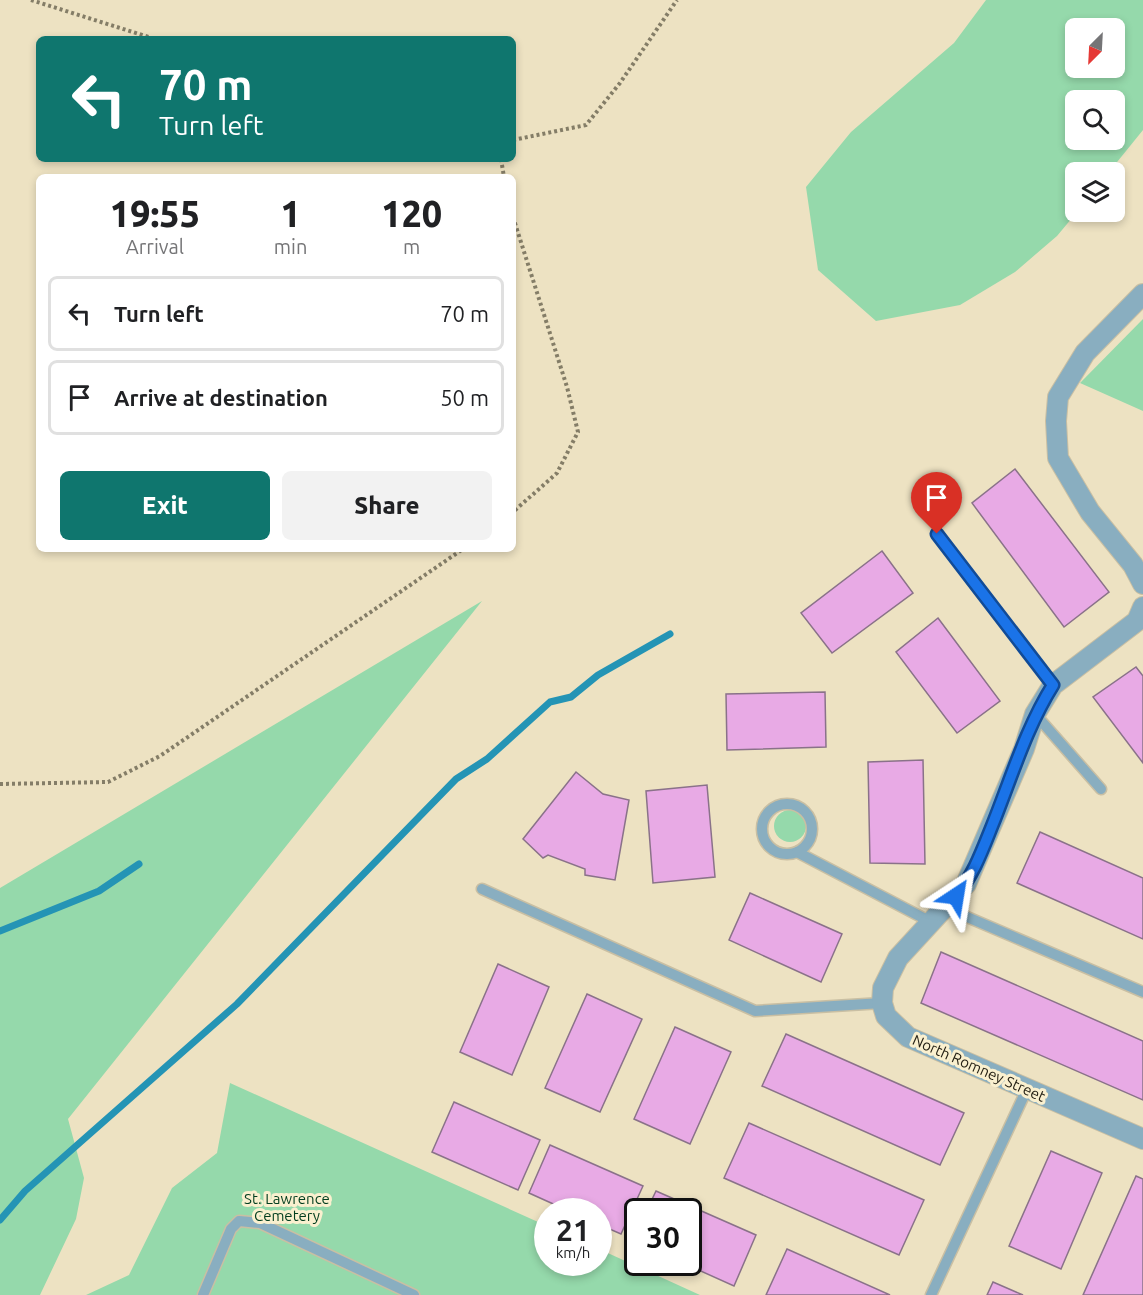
<!DOCTYPE html>
<html lang="en">
<head>
<meta charset="utf-8">
<style>
  :root { --surface:#fff; --page:#f2f2f2; --text:#202124; --muted:#757577; --line:#e0e0e0; --accent:#0f766e }
  body { margin:0; font-family:Ubuntu,sans-serif; background:var(--page); color:var(--text); height:100vh; display:flex; flex-direction:column; font-size:22px; white-space:nowrap }
  * { box-sizing:border-box; margin:0 }
  p { font-size:20px; color:var(--muted) }
  .icon { flex:none; width:33px; height:33px; fill:none; stroke:currentColor; stroke-width:2; stroke-linecap:round; stroke-linejoin:round }
  .map { position:relative; flex:1; overflow:hidden }
  .sheet { position:absolute; left:36px; top:174px; width:480px; height:378px; display:flex; flex-direction:column; background:var(--surface); border-radius:9px; box-shadow:0 3px 9px #0003 }
  .sheet>* { flex:none }
  .hud { position:absolute; left:36px; top:36px; width:480px; height:126px; border-radius:9px; box-shadow:0 3px 9px #0003; background:#0f766e; color:#fff; overflow:hidden }
  .needle { width:39px; rotate:204deg }
  .buttons { position:absolute; left:1065px; top:18px; display:grid; gap:12px }
  .buttons a { display:grid; place-items:center; width:60px; height:60px; border-radius:9px; background:var(--surface); box-shadow:0 3px 9px #0003; font-size:30px }
  .speed { position:absolute; left:534px; top:1198px; display:flex; gap:12px; font-size:30px; font-weight:700; text-align:center }
  .speed>* { display:grid; place-content:center; width:78px; height:78px; border-radius:50%; background:var(--surface); box-shadow:0 3px 9px #0003; line-height:1 }
  .speed small { font-size:15px; font-weight:400 }
  .speed .limit { border:3px solid #111; border-radius:9px; background:#fff; color:#111 }
  .pin { position:absolute; display:grid; place-items:center; width:51px; height:51px; color:#fff; margin:-62px -26px; border-radius:50% 50% 50% 0; rotate:-45deg; box-shadow:0 0 6px #0007 }
  .pin .icon { rotate:45deg }
  .me { position:absolute; width:66px; margin:-33px; rotate:33deg; stroke-linejoin:round; filter:drop-shadow(0 0 4px #0008) }
  .turn { display:flex; align-items:center; gap:21px; height:126px; padding:0 24px; font-size:27px }
  .turn .icon { width:78px; height:78px; stroke-width:2.5 }
  .turn b { display:block; font-size:42px; line-height:51px }
  .eta { display:flex; justify-content:space-evenly; align-items:center; height:102px; text-align:center }
  .eta b { font-size:36px; font-weight:800; line-height:42px }
  .cta { display:flex; gap:12px; margin-top:auto; padding:12px 24px }
  .cta a { flex:1; height:69px; border-radius:9px; background:var(--accent); color:#fff; font-size:24px; font-weight:800; line-height:69px; text-align:center }
  .cta a+a { background:var(--page); color:var(--text) }
  ul { padding:0; list-style:none }
  li { display:flex; align-items:center; gap:18px; height:75px; margin:0 12px 9px; padding:0 12px; border:3px solid var(--line); border-radius:9px }
  li div { flex:1 }
  li b { display:block; font-size:22px }
  li em { font-style:normal }
  .map>svg:first-child { display:block }
</style>
</head>
<body>
<div class="map">
<svg width="1143" height="1295" viewBox="0 0 1143 1295">
  <rect width="100%" height="100%" fill="#ede2c2"/>
  <g fill="#95d9ab" fill-rule="evenodd">
    <path d="M986,0H1143V130L1109,172H1076L1077,212L1057,236L1015,272L960,305L876,321L818,270L806,187L851,132L954,43ZM1076,28H1114V68H1076ZM1076,100H1114V140H1076Z"/>
    <path d="M1143,319V411L1080,383Z"/>
    <path d="M482,601L68,1119L84,1178L76,1219L40,1295H0V888Z"/>
    <circle cx="790" cy="826" r="16"/>
    <path d="M230,1083L547,1226L548,1263H598L599,1249L700,1295H86L129,1275L172,1188L217,1153Z"/>
  </g>
  <g fill="none" stroke-linecap="round" stroke-linejoin="round">
    <g stroke="#2494b5" stroke-width="7">
      <path d="M0,931L99,891L139,864"/>
      <path d="M0,1220L25,1191L237,1004L456,779L487,759L550,702L571,697L598,675L670,634"/>
    </g>
  </g>
  <g fill="#e8aae5" stroke="#8a7289" stroke-width="1.5">
    <path d="M1015,469L1109,592L1064,627L972,503Z"/>
    <path d="M882,551L913,593L832,653L801,613Z"/>
    <path d="M938,618L1000,701L957,733L896,652Z"/>
    <path d="M1136,667L1143,676V763L1093,697Z"/>
    <path d="M825,692L826,747L727,750L726,694Z"/>
    <path d="M923,760L925,864L870,863L868,762Z"/>
    <path d="M576,772L603,794L629,800L615,880L585,875V869L548,855L543,858L523,839Z"/>
    <path d="M707,785L715,877L653,883L646,791Z"/>
    <path d="M1040,832L1143,878V939L1017,883Z"/>
    <path d="M750,893L842,934L821,982L729,940Z"/>
    <path d="M941,952L1143,1041V1100L921,1003Z"/>
    <path d="M498,964L549,987L512,1075L460,1052Z"/>
    <path d="M587,994L642,1019L600,1112L545,1088Z"/>
    <path d="M675,1027L731,1052L690,1144L634,1119Z"/>
    <path d="M786,1034L964,1113L940,1165L762,1086Z"/>
    <path d="M454,1102L540,1140L518,1190L432,1152Z"/>
    <path d="M749,1123L924,1200L899,1255L724,1178Z"/>
    <path d="M550,1145L643,1186L621,1234L598,1224V1212H571L529,1193Z"/>
    <path d="M1051,1151L1102,1173L1061,1269L1009,1246Z"/>
    <path d="M1136,1176L1143,1179V1295H1083Z"/>
    <path d="M656,1191L756,1235L734,1286L683,1263H688V1212H646Z"/>
    <path d="M787,1249L890,1295H766Z"/>
    <path d="M993,1282L1023,1295H987Z"/>
  </g>
  <g fill="none" stroke-linecap="round" stroke-linejoin="round">
    <g stroke="#c9bfa3" stroke-width="13">
      <g id="lane">
        <path d="M937,534L1053,685"/>
        <path d="M1035,714L1101,789"/>
        <circle cx="787" cy="829" r="25"/>
        <path d="M797,852L931,922"/>
        <path d="M482,889L755,1011L882,1003"/>
        <path d="M946,908L1143,992"/>
        <path d="M203,1295L231,1229L239,1221L260,1223L414,1295"/>
        <path d="M931,1295L1027,1089"/>
      </g>
    </g>
    <g stroke="#c9bfa3" stroke-width="22">
      <g id="street">
        <path d="M1143,294L1085,353L1058,397L1056,421L1058,458L1090,512L1133,565L1143,584"/>
        <path d="M1143,607L1137,621L1053,685L1035,714L1024,749L966,884L898,958L883,988L882,1003L886,1016L908,1037L1143,1139"/>
      </g>
    </g>
    <g stroke="#847d67" stroke-width="4" stroke-dasharray="3 3" stroke-linecap="butt">
      <path d="M31,0L155,39"/>
      <path d="M513,140L586,125L620,83L677,0"/>
      <path d="M501,159L504,177"/>
      <path d="M513,217L567,387L578,432L557,473L513,512"/>
      <path d="M0,784L108,782L160,756L463,549"/>
    </g>
    <use href="#lane" stroke="#89aec0" stroke-width="10"/>
    <use href="#street" stroke="#89aec0" stroke-width="20"/>
  </g>
  <g fill="none" stroke-linecap="round" stroke-linejoin="round">
    <g stroke="#114b97" stroke-width="15">
      <path id="route" d="M937,534L1053,685C1026,728 1011,779 992,826C982,851 973,876 956,896"/>
    </g>
    <use href="#route" stroke="#1a73e8" stroke-width="10"/>
  </g>
  <g text-anchor="middle" dominant-baseline="central" stroke-width="6" stroke-linejoin="round" paint-order="stroke">
    <g font-size="15" fill="#252115" stroke="#faf0cf">
      <text transform="translate(979 1068) rotate(24)">North Romney Street</text>
    </g>
    <g font-size="15" fill="#003d1e" stroke="#faf0cf">
      <text x="287" y="1198">St. Lawrence<tspan x="287" dy="17">Cemetery</tspan></text>
    </g>
  </g>
</svg>
<div class="buttons">
<a><svg class="needle" viewBox="-14 -14 28 28"><path d="M0-13l5 13h-10z" fill="#e53935"/><path d="M0 13l5-13h-10z" fill="#757577"/></svg></a>
<a><svg class="icon" aria-label="search" viewBox="0 0 24 24"><circle cx="10" cy="10" r="6"/><path d="M15 15l6 6"/></svg></a>
<a><svg class="icon" aria-label="layers" viewBox="0 0 24 24"><path d="M12 4l9 5-9 5-9-5zM3 14l9 5 9-5"/></svg></a>
</div>
<div class="speed"><div>21<small>km/h</small></div><div class="limit">30</div></div>
<div class="pin" style="left:937px;top:534px;background:#d93025"><svg class="icon" aria-label="arrive" viewBox="0 0 24 24"><path d="M6 21V4h12l-3 4 3 4H6"/></svg></div>
<svg class="me" style="left:956px;top:896px" viewBox="-20 -20 40 40"><path d="M0-17L14 15 0 8-14 15z" fill="#1a73e8" stroke="#fff" stroke-width="4"/></svg>
<div class="hud">
<div class="turn"><svg class="icon" aria-label="left" viewBox="0 0 24 24"><path d="M17 20v-9H6M10 6l-5 5 5 5"/></svg><div><b>70 m</b>Turn left</div></div>
</div>
<section class="sheet">
<div class="eta">
<div><b>19:55</b><p>Arrival</p></div>
<div><b>1</b><p>min</p></div>
<div><b>120</b><p>m</p></div>
</div>
<ul>
<li><svg class="icon" aria-label="left" viewBox="0 0 24 24"><path d="M17 20v-9H6M10 6l-5 5 5 5"/></svg><div><b>Turn left</b></div><em>70 m</em></li>
<li><svg class="icon" aria-label="arrive" viewBox="0 0 24 24"><path d="M6 21V4h12l-3 4 3 4H6"/></svg><div><b>Arrive at destination</b></div><em>50 m</em></li>
</ul>
<div class="cta"><a>Exit</a><a>Share</a></div>
</section>
</div>
</body>
</html>
